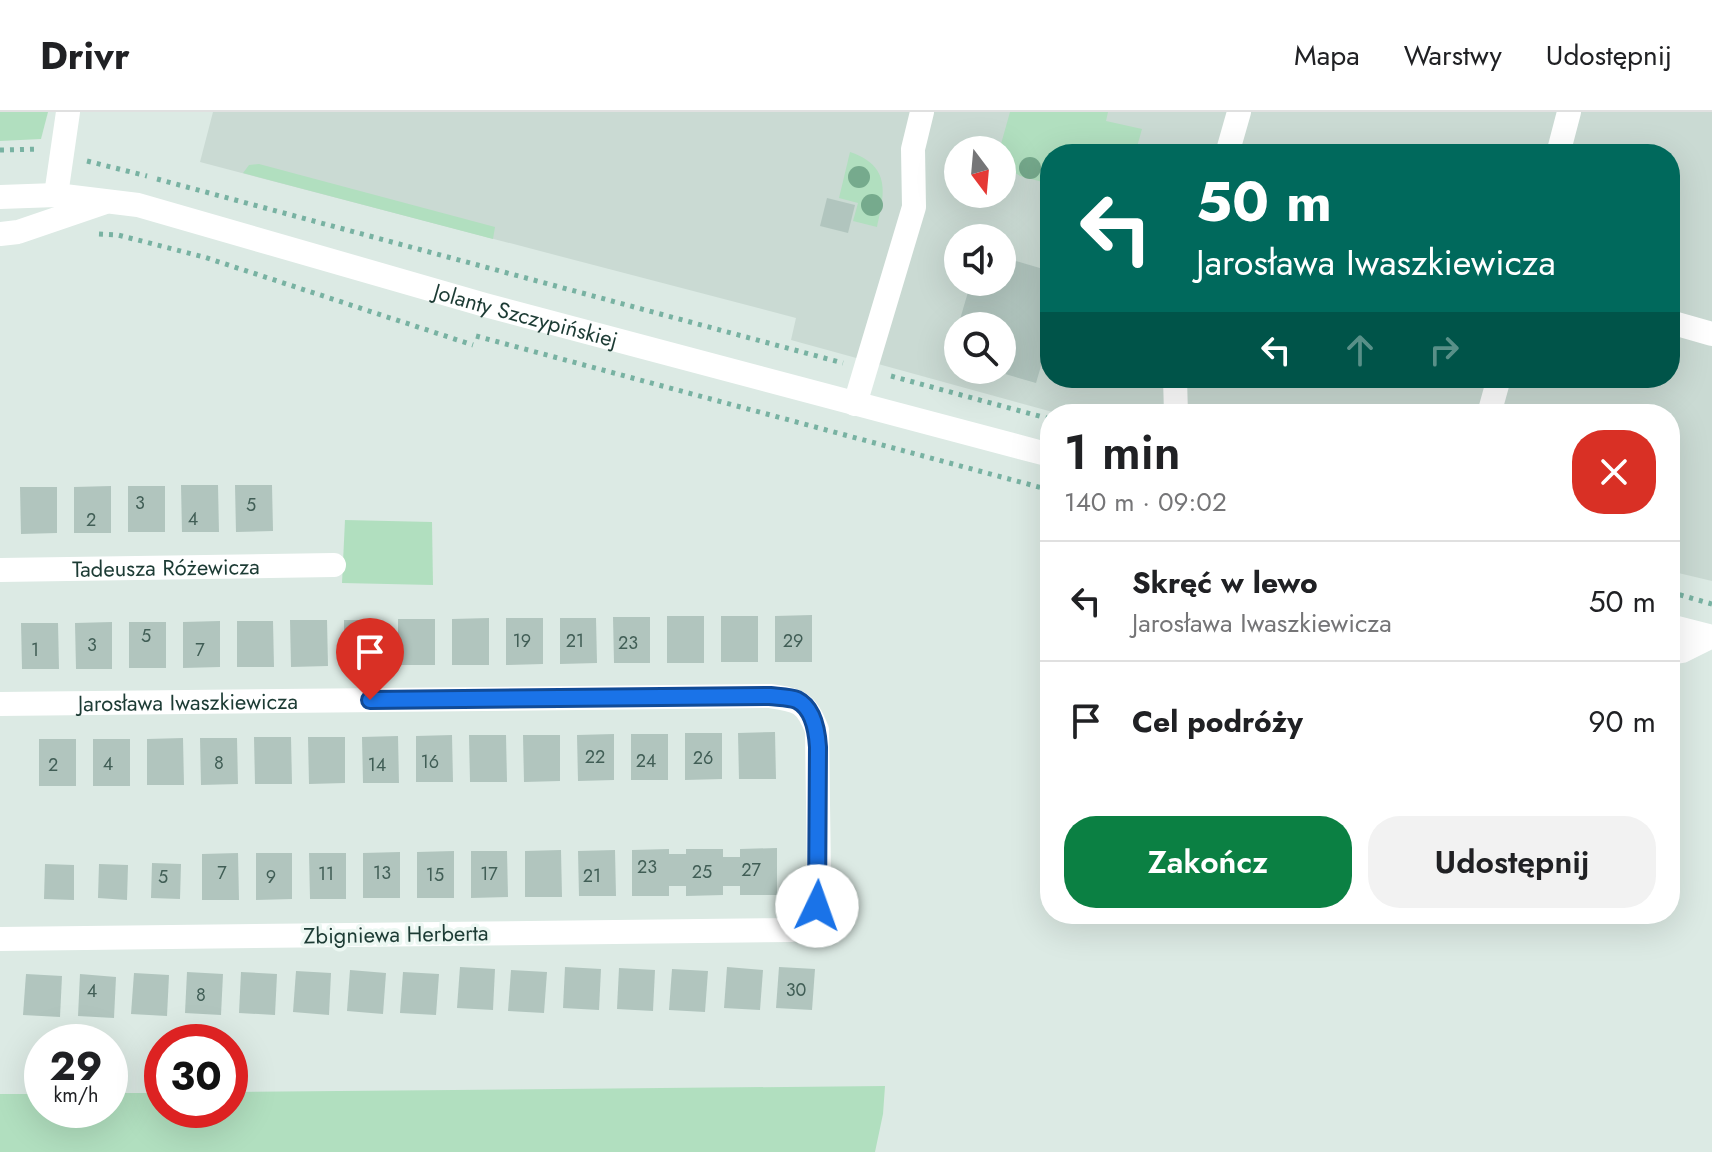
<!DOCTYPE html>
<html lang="pl">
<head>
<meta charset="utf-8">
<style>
  :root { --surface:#fff; --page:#f2f2f2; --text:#202124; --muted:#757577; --line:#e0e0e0; --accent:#0b8043 }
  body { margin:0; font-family:Jost,sans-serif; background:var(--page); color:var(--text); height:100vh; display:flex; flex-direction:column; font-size:30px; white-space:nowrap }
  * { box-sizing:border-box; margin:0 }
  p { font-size:26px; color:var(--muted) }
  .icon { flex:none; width:44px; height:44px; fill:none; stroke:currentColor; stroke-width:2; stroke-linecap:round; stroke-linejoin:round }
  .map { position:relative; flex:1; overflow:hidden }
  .panel { position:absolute; left:1040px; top:292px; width:640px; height:520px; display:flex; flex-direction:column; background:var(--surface); border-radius:32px; box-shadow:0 8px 32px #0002 }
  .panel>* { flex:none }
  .guide { position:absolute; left:1040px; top:32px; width:640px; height:244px; border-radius:32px; box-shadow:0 8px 32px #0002; background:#00695c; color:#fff; overflow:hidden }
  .needle { width:52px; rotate:164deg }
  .tools { position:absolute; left:944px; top:24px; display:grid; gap:16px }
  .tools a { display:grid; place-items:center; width:72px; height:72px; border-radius:50%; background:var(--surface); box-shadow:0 8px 32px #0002; font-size:40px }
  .speed { position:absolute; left:24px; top:912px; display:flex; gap:16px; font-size:40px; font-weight:700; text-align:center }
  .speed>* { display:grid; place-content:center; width:104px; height:104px; border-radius:50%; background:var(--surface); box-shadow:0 8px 32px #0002; line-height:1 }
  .speed small { font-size:20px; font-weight:400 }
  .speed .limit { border:12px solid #d22; background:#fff; color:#111 }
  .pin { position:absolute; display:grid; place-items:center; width:68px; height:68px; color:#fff; margin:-82px -34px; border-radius:50% 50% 50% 0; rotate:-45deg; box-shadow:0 0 8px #0007 }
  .pin .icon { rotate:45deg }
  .me { position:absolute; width:88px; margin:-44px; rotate:3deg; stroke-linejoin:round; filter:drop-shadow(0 0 6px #0008) }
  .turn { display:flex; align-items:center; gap:28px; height:168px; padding:0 24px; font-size:36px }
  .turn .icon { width:104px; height:104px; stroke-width:2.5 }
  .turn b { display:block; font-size:56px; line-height:68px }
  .lanes { display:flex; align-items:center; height:76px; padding:0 24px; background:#0003; justify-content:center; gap:40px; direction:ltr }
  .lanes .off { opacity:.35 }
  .round { display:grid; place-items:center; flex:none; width:84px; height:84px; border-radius:32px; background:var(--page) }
  .head { display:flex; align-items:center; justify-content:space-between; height:136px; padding:0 24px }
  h1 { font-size:48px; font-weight:600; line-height:60px }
  .button { display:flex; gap:16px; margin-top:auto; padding:16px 24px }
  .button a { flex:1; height:92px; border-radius:32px; background:var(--accent); color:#fff; font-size:32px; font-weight:600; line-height:92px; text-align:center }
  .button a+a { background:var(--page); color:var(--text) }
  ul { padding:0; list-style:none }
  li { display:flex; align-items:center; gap:24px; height:120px; padding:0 24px; border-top:2px solid var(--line) }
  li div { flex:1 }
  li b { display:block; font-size:30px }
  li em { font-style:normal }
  header { display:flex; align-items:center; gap:48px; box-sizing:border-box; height:112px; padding:0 40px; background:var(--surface); border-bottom:2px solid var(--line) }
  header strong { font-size:38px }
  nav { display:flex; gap:44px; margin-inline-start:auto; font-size:28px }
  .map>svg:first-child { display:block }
</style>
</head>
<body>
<header>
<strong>Drivr</strong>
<nav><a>Mapa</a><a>Warstwy</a><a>Udostępnij</a></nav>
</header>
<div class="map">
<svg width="1712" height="1040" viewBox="0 0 1712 1040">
  <rect width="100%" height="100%" fill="#dceae4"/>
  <path fill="#cadad3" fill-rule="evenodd" d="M213,0H1712V469L1670,459V302H1060L791,228L796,206L200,50ZM958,38H1002V82H958ZM1050,42H1670V266H1050ZM958,126H1002V170H958ZM958,214H1002V258H958Z"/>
  <g fill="#b1dfbf">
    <path d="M0,0H48L41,27L0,29Z"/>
    <path d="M1010,0H1108L1106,9L1142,17L1135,42H1109L1089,37L1087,42H1050V72L1020,64L1005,54L1001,32Z"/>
    <path d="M850,40C891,54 885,81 877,115L853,109L858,91L839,86Z"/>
    <path d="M259,52L495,115L493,127L243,61L249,53Z"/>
    <path d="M345,408L432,410L433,473L342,471Z"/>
    <path d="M885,974L883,1002L875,1040H0V982H42V998H110V981H162V998H230V980Z"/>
  </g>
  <g fill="#b1c5be">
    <path d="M827,86L855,93L848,121L820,114Z"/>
    <path d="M1002,145L1050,159L1042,192L1050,194V223L1036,271L995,259L1002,258V214H958L971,170H1002Z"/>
    <path d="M181,373H218L219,420H182Z"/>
    <path d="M235,373H272L273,419L236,420Z"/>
    <path d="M111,374V421H74V375Z"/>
    <rect x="128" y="374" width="37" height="46"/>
    <path d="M20,375H57V421L21,422Z"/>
    <path d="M812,503V550H775V504Z"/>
    <rect x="667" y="504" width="37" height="47"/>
    <rect x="721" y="504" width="37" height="46"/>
    <path d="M613,505H650V551H614Z"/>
    <path d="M489,506V553H452V507Z"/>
    <path d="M506,506H543V552L506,553Z"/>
    <path d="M560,506H596L597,551L560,552Z"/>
    <rect x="398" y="507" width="37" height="46"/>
    <path d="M290,508H327L328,554L291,555Z"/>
    <rect x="344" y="508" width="37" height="46"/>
    <path d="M220,509V555L183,556V510Z"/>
    <path d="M237,509H273L274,555H237Z"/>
    <path d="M112,510V557H76L75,511Z"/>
    <rect x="129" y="510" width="37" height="46"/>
    <path d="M21,511H58L59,557H22Z"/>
    <path d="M775,620L776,667H739L738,621Z"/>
    <path d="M685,621H722V667L685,668Z"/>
    <path d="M614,622V668L578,669L577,623Z"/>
    <rect x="631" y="622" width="37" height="46"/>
    <path d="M452,623L453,670H416V624Z"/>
    <path d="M469,623H506L507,670H470Z"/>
    <path d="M523,623H560V669L524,670Z"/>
    <path d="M398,624L399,671H363L362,625Z"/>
    <path d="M254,625H291L292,672H255Z"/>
    <path d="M308,625H345V671L309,672Z"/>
    <path d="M183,626L184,673H147V627Z"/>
    <path d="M200,626H237L238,672L201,673Z"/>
    <rect x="39" y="627" width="37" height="47"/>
    <rect x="93" y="627" width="37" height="47"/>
    <path d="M777,736V783H740V774H723V783L686,784V774H669V784H632V738L669,737V742H686V737H723V745H740V737Z"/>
    <path d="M561,738L562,785H525V739Z"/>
    <path d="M615,738L616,784H579L578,739Z"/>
    <path d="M454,739V786H417V740Z"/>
    <path d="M471,739H507L508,785L471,786Z"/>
    <path d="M400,740V786H363V741Z"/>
    <path d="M238,741L239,788H202V742Z"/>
    <path d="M256,741H292V787L256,788Z"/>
    <path d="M309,741H346V787H310Z"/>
    <path d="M152,751L181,752L180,787L151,786Z"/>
    <path d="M45,752L74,753V788L44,787Z"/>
    <path d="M99,752L128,753L127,788L98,786Z"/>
    <path d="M460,855L495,857L493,898L457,896Z"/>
    <path d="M565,855L601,857L599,898L563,896Z"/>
    <path d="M727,855L763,858L760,898L724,896Z"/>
    <path d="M779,855L815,857L812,898L776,896Z"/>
    <path d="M619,856L655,858L653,899L617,897Z"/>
    <path d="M672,857L708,859L705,900L669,898Z"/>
    <path d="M350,858L386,861L383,902L347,899Z"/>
    <path d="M511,858L547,860L544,901L508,899Z"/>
    <path d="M296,859L331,861L329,903L293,900Z"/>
    <path d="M187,860L223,862L221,903L185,901Z"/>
    <path d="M241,860L277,862L275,903L239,901Z"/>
    <path d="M403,860L439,862L436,903L400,901Z"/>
    <path d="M134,861L169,863L167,904L131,902Z"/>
    <path d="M26,862L62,864L60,905L23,903Z"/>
    <path d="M80,862L116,865L114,906L78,904Z"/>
  </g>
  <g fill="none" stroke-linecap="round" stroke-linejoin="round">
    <g stroke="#78b2a2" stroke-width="5" stroke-dasharray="4 6" stroke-linecap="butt">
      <path d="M0,38L39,37"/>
      <path d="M87,49L147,64"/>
      <path d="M157,67L843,251"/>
      <path d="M99,122L118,123L204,145L473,233"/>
      <path d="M476,224L1050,378"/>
      <path d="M891,264L1050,307"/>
      <path d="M1670,480L1712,492"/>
    </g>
    <g stroke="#fff" stroke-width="24">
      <path d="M1227,42L1239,0"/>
      <path d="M1558,42L1569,0"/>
      <path d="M56,83L68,0"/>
      <path id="s1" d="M0,85L56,83L138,93L485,193L1050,343"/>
      <path d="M0,122L18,120L103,91"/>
      <path d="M1670,210L1712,222"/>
      <path d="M1175,266L1176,302"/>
      <path d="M855,292L914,95L913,37L922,0"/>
      <path d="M1489,302L1499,266"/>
      <path id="s2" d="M0,458L334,453"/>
      <path d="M1670,514L1712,525"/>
      <path d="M1670,541L1682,539L1710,525"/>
      <path id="s3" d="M0,592L770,584C799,588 806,590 817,618L819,765L817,794L810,808L792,818L0,827"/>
    </g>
  </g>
  <g fill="#76aa8d">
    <circle cx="1030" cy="56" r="11"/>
    <circle cx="859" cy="65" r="11"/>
    <circle cx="872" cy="93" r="11"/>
  </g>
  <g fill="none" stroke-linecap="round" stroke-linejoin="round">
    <g stroke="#114b97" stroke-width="20">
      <path id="route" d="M370,588L770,584C777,585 790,585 797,588C813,596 817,619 818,635L817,794"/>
    </g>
    <use href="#route" stroke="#1a73e8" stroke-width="14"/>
  </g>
  <g text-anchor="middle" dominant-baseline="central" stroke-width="7" stroke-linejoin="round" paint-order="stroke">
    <g font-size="18" fill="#415e56">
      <text x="140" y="391">3</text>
      <text x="251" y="393">5</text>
      <text x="193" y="407">4</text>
      <text x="91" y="408">2</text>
      <text x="146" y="524">5</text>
      <text x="522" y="529">19</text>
      <text x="575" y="529">21</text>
      <text x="793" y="529">29</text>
      <text x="628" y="531">23</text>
      <text x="92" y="533">3</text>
      <text x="35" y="538">1</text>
      <text x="200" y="538">7</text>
      <text x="595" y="645">22</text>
      <text x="703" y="646">26</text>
      <text x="646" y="649">24</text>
      <text x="430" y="650">16</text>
      <text x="219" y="651">8</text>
      <text x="108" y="652">4</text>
      <text x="53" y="653">2</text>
      <text x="377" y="653">14</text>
      <text x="647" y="755">23</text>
      <text x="751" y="758">27</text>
      <text x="702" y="760">25</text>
      <text x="222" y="761">7</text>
      <text x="382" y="761">13</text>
      <text x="326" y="762">11</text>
      <text x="489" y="762">17</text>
      <text x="435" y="763">15</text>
      <text x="592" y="764">21</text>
      <text x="163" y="765">5</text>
      <text x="271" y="765">9</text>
      <text x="796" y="878">30</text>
      <text x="92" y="879">4</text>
      <text x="201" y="883">8</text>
    </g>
    <g font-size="22" fill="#1c3b34" stroke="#ecf7f2">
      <text stroke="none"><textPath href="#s1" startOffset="542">Jolanty Szczypińskiej</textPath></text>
      <text stroke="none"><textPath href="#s2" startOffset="166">Tadeusza Różewicza</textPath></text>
      <text stroke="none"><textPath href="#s3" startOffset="188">Jarosława Iwaszkiewicza</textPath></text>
      <text transform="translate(396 822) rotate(-1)">Zbigniewa Herberta</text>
    </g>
  </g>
</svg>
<div class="tools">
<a><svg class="needle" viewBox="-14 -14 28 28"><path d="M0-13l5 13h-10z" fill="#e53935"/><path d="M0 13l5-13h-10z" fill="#757577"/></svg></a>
<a><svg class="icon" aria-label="sound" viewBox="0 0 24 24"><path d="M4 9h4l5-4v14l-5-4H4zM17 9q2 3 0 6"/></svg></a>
<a><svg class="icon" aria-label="search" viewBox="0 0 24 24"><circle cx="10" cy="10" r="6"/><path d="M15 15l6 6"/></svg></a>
</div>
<div class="speed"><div>29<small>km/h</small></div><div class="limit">30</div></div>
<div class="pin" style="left:370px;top:588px;background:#d93025"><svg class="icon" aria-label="arrive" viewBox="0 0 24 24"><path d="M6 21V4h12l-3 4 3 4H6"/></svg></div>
<svg class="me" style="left:817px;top:794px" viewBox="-20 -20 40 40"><circle r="19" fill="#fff"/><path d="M0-13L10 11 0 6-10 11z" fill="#1a73e8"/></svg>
<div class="guide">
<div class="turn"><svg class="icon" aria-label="left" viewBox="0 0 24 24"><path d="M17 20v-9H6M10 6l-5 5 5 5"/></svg><div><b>50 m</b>Jarosława Iwaszkiewicza</div></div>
<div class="lanes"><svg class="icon" aria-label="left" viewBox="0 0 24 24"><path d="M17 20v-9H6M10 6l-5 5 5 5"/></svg><svg class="icon off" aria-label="ahead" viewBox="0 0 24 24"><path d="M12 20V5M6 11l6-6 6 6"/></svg><svg class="icon off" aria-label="right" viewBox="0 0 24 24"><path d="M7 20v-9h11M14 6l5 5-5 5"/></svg></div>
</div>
<section class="panel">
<div class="head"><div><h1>1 min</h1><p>140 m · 09:02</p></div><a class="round" style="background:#d93025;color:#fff"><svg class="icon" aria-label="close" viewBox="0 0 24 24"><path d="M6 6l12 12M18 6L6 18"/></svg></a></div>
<ul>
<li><svg class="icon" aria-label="left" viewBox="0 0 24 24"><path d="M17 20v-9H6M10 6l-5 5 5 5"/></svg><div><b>Skręć w lewo</b><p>Jarosława Iwaszkiewicza</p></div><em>50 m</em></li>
<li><svg class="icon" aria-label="arrive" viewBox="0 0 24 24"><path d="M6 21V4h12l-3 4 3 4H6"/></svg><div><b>Cel podróży</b></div><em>90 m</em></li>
</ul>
<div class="button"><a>Zakończ</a><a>Udostępnij</a></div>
</section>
</div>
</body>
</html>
